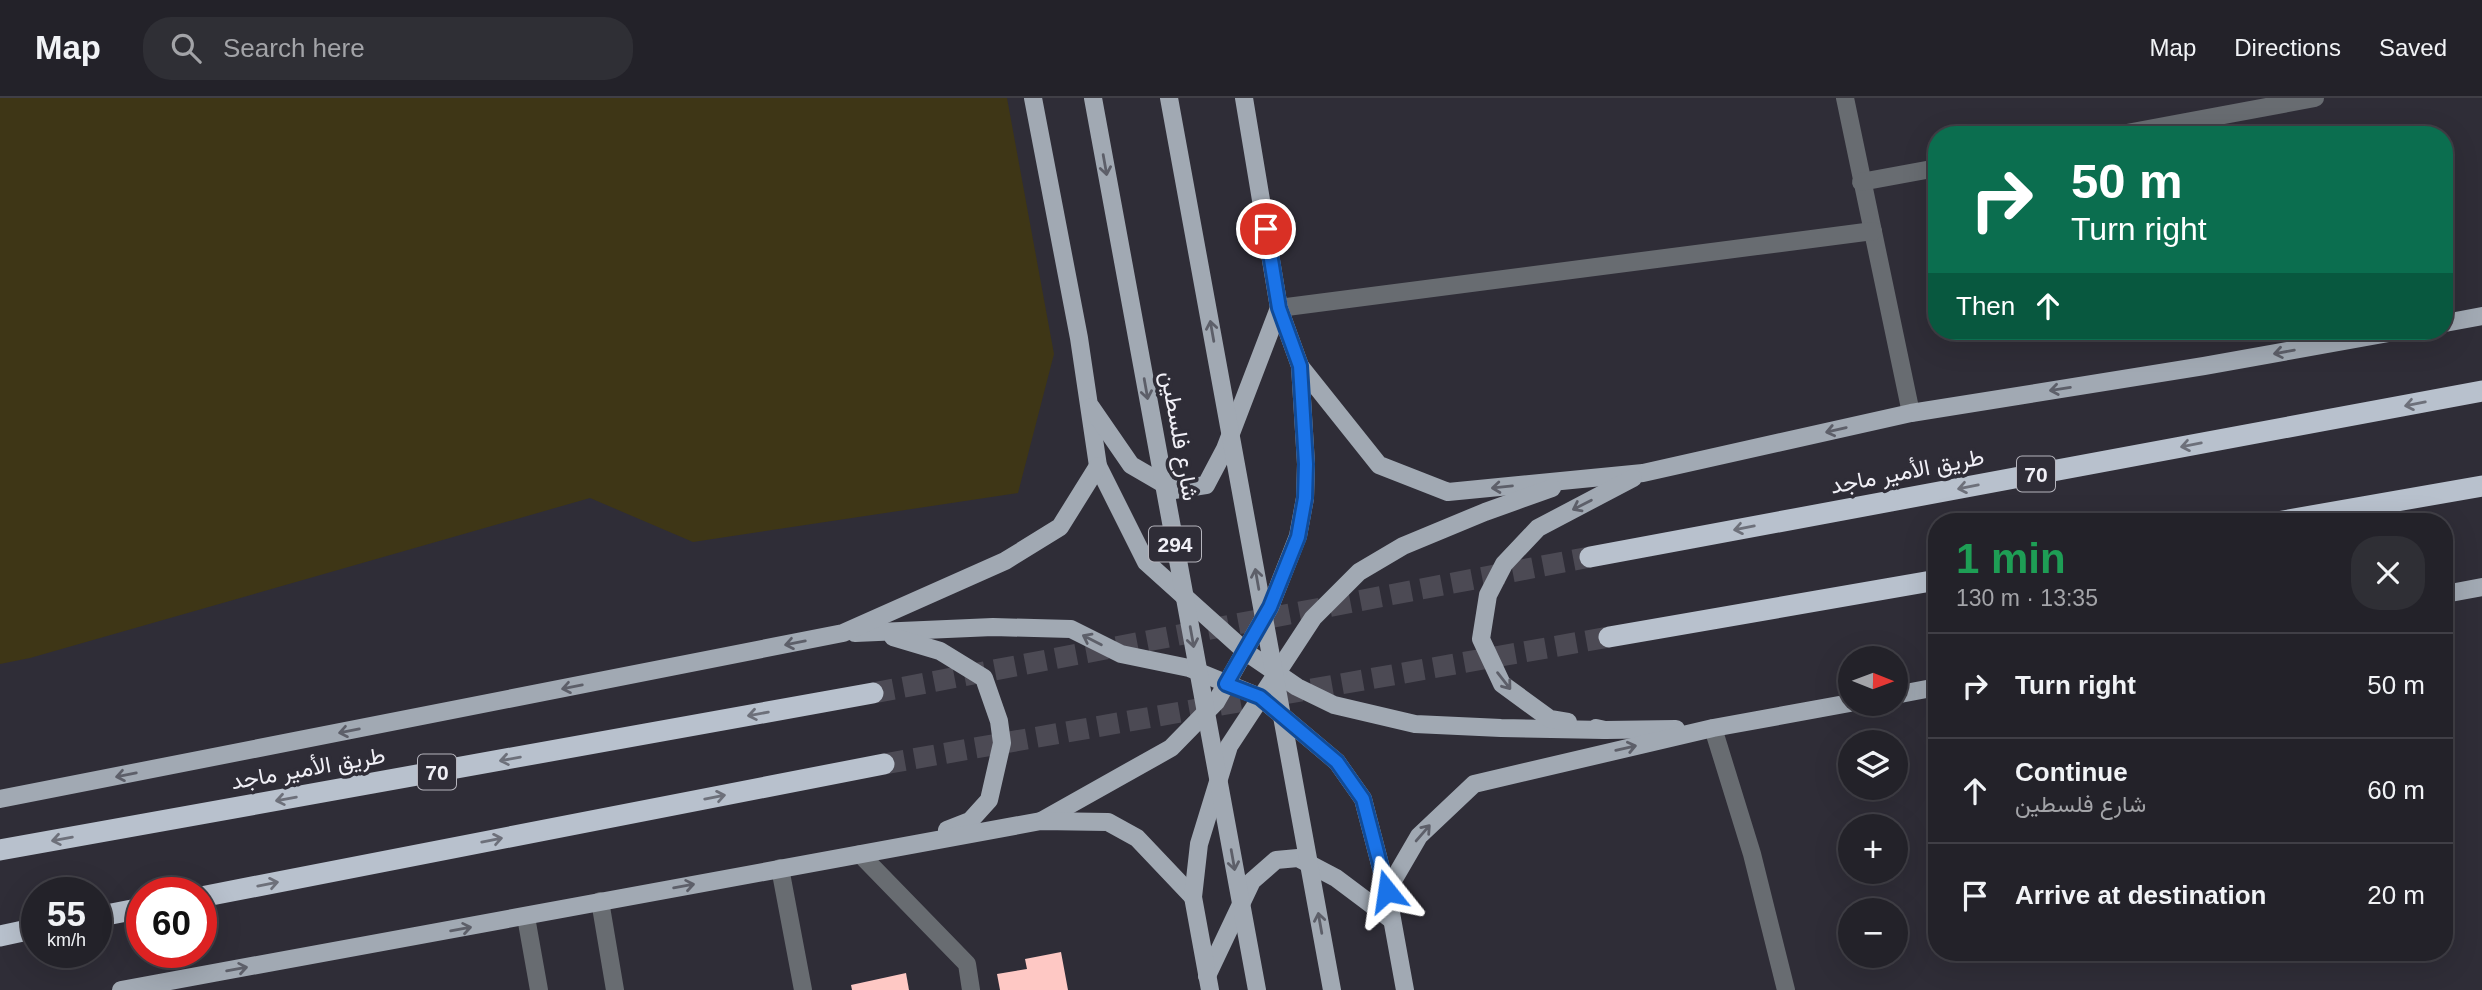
<!DOCTYPE html>
<html lang="en">
<head>
<meta charset="utf-8">
<style>
  :root { --surface:#232229; --page:#2f2f35; --text:#f1f3f6; --muted:#a3a4a8; --line:#403f46 }
  body { margin:0; font-family:Arial,Vazirmatn,sans-serif; background:var(--page); color:var(--text); height:100vh; display:flex; flex-direction:column; font-size:26px; white-space:nowrap }
  * { box-sizing:border-box; margin:0 }
  p { font-size:23px; color:var(--muted) }
  .icon { flex:none; width:38px; height:38px; fill:none; stroke:currentColor; stroke-width:2; stroke-linecap:round; stroke-linejoin:round }
  .map { position:relative; flex:1; overflow:hidden }
  .panel { position:absolute; left:1928px; top:415px; width:525px; height:448px; display:flex; flex-direction:column; background:var(--surface); border-radius:28px; box-shadow:0 7px 28px #0002,0 0 0 2px var(--line) }
  .panel>* { flex:none }
  .banner { position:absolute; left:1928px; top:28px; width:525px; height:214px; border-radius:28px; box-shadow:0 7px 28px #0002,0 0 0 2px var(--line); background:#0b6e4f; color:#fff; overflow:hidden }
  .needle { width:46px; rotate:91deg }
  .controls { position:absolute; left:1838px; top:548px; display:grid; gap:14px }
  .controls a { display:grid; place-items:center; width:70px; height:70px; border-radius:50%; background:var(--surface); box-shadow:0 7px 28px #0002,0 0 0 2px var(--line); font-size:35px }
  .speed { position:absolute; left:21px; top:779px; display:flex; gap:14px; font-size:35px; font-weight:700; text-align:center }
  .speed>* { display:grid; place-content:center; width:91px; height:91px; border-radius:50%; background:var(--surface); box-shadow:0 7px 28px #0002,0 0 0 2px var(--line); line-height:1 }
  .speed small { font-size:18px; font-weight:400 }
  .speed .limit { border:10px solid #d22; background:#fff; color:#111 }
  .pin { position:absolute; display:grid; place-items:center; width:60px; height:60px; color:#fff; margin:-30px; border:4px solid #fff; border-radius:50%; box-shadow:0 2px 7px #0007 }
  .me { position:absolute; width:77px; margin:-38px; rotate:345deg; stroke-linejoin:round; filter:drop-shadow(0 0 5px #0008) }
  .turn { display:flex; align-items:center; gap:24px; height:147px; padding:0 28px; font-size:32px }
  .turn .icon { width:91px; height:91px; stroke-width:2.5 }
  .turn b { display:block; font-size:49px; line-height:60px }
  .then { display:flex; align-items:center; height:66px; padding:0 28px; background:#0003; gap:14px; font-size:26px }
  .round { display:grid; place-items:center; flex:none; width:74px; height:74px; border-radius:28px; background:var(--page) }
  .summary { display:flex; align-items:center; justify-content:space-between; height:119px; padding:0 28px }
  h1 { font-size:42px; font-weight:600; line-height:52px; color:#1e9e55 }
  ul { padding:0; list-style:none }
  li { display:flex; align-items:center; gap:21px; height:105px; padding:0 28px; border-top:2px solid var(--line) }
  li div { flex:1 }
  li b { display:block; font-size:26px }
  li em { font-style:normal }
  header { display:flex; align-items:center; gap:42px; box-sizing:border-box; height:98px; padding:0 35px; background:var(--surface); border-bottom:2px solid var(--line) }
  header strong { font-size:33px }
  nav { display:flex; gap:38px; margin-inline-start:auto; font-size:24px }
  .search { width:490px; height:63px; background:var(--page); display:flex; align-items:center; gap:18px; box-sizing:border-box; padding:0 24px; border-radius:28px; color:var(--muted); font-size:26px }
  .map>svg:first-child { display:block }
</style>
</head>
<body>
<header>
<strong>Map</strong>
<div class="search"><svg class="icon" aria-label="search" viewBox="0 0 24 24"><circle cx="10" cy="10" r="6"/><path d="M15 15l6 6"/></svg>Search here</div>
<nav><a>Map</a><a>Directions</a><a>Saved</a></nav>
</header>
<div class="map">
<svg width="2482" height="892" viewBox="0 0 2482 892">
  <rect width="100%" height="100%" fill="#2f2d37"/>
  <path fill="#3e3616" d="M0,0H1007L1054,256L1018,395L693,444L590,400L30,560L0,566Z"/>
  <g fill="#fec8c4">
    <path d="M1061,854L1068,892H1000L997,876L1027,871L1025,861Z"/>
    <path d="M906,875L909,892H852L851,887Z"/>
  </g>
  <g fill="none" stroke-linecap="round" stroke-linejoin="round">
    <g stroke="#4c4a54" stroke-width="21" stroke-dasharray="21 10" stroke-linecap="butt">
      <path d="M873,595L1590,459"/>
      <path d="M884,666L1609,539"/>
    </g>
    <g stroke="#686c71" stroke-width="18">
      <path d="M1845,0L1911,315"/>
      <path d="M2116,37L2315,0"/>
      <path d="M1861,84L1937,70"/>
      <path d="M1279,210L1873,133"/>
      <path d="M1713,630L1752,756L1786,892"/>
      <path d="M860,756L967,866L971,892"/>
      <path d="M780,770L803,892"/>
      <path d="M600,803L615,892"/>
      <path d="M526,819L539,892"/>
    </g>
    <g stroke="#a1a9b3" stroke-width="18">
      <path d="M1033,0L1079,240L1098,368L1146,464L1246,554L1297,589L1334,607L1415,626L1501,630L1605,632"/>
      <path d="M2445,225L2482,218"/>
      <path d="M1300,268L1379,367L1448,394L1643,375L1911,315L2204,268L2400,233"/>
      <path d="M1091,309L1131,367L1174,392L1206,387L1225,351L1279,210"/>
      <path d="M2445,496L2482,489"/>
      <path d="M855,535L993,529L1071,531L1121,556L1189,570L1260,599L1337,664L1363,701L1387,793L1405,892"/>
      <path d="M893,539L940,553L984,580L999,623L1002,645L989,702L970,723L947,732"/>
      <path d="M1895,597L1937,589"/>
      <path d="M1568,624L1550,621L1502,586L1481,541L1488,497L1504,466L1538,430L1633,380"/>
      <path d="M1596,630L1605,632L1676,631"/>
      <path d="M0,701L843,535L1005,463L1060,429L1098,368"/>
      <path d="M1041,723L1171,650L1216,604L1270,509L1298,438L1305,400L1306,366L1300,268L1279,210L1244,0"/>
      <path d="M1387,793L1419,738L1474,686L1713,630L1850,605"/>
      <path d="M1207,878L1252,783L1276,762L1298,760L1336,780L1392,822"/>
      <path d="M121,892L1041,723L1108,724L1137,740L1193,799"/>
      <path d="M1210,892L1193,799L1199,746L1229,648L1313,520L1359,474L1403,448L1485,414L1552,390"/>
    </g>
    <g stroke="#b8c1cd" stroke-width="21">
      <path d="M2277,424L2482,388"/>
      <path d="M1590,459L2482,293"/>
      <path d="M1609,539L1937,482"/>
      <path d="M0,752L873,595"/>
      <path d="M201,799L884,666"/>
      <path d="M96,819L142,810"/>
      <path d="M0,838L37,830"/>
    </g>
    <g stroke="#a1a9b3" stroke-width="18">
      <path d="M1093,0L1257,892"/>
      <path d="M1169,0L1332,892"/>
    </g>
  </g>
  <defs><path id="oneway-shaft" d="M-6 0H5M1.5-3L5.5 0L1.5 3" fill="none" stroke-width="1.6" stroke-linecap="round" stroke-linejoin="round" transform="scale(1.75)"/></defs>
  <g stroke="#5d5f69">
    <use href="#oneway-shaft" transform="translate(1105 67) rotate(80)"/>
    <use href="#oneway-shaft" transform="translate(1212 233) rotate(-100)"/>
    <use href="#oneway-shaft" transform="translate(2284 254) rotate(170)"/>
    <use href="#oneway-shaft" transform="translate(1146 291) rotate(80)"/>
    <use href="#oneway-shaft" transform="translate(2060 291) rotate(171)"/>
    <use href="#oneway-shaft" transform="translate(1836 332) rotate(167)"/>
    <use href="#oneway-shaft" transform="translate(1502 389) rotate(174)"/>
    <use href="#oneway-shaft" transform="translate(1582 407) rotate(153)"/>
    <use href="#oneway-shaft" transform="translate(1257 481) rotate(-100)"/>
    <use href="#oneway-shaft" transform="translate(1192 539) rotate(80)"/>
    <use href="#oneway-shaft" transform="translate(1092 542) rotate(-153)"/>
    <use href="#oneway-shaft" transform="translate(795 545) rotate(169)"/>
    <use href="#oneway-shaft" transform="translate(1504 583) rotate(52)"/>
    <use href="#oneway-shaft" transform="translate(572 589) rotate(169)"/>
    <use href="#oneway-shaft" transform="translate(349 633) rotate(169)"/>
    <use href="#oneway-shaft" transform="translate(1626 650) rotate(-13)"/>
    <use href="#oneway-shaft" transform="translate(126 677) rotate(169)"/>
    <use href="#oneway-shaft" transform="translate(1423 735) rotate(-49)"/>
    <use href="#oneway-shaft" transform="translate(1233 762) rotate(80)"/>
    <use href="#oneway-shaft" transform="translate(684 788) rotate(-10)"/>
    <use href="#oneway-shaft" transform="translate(1320 825) rotate(-100)"/>
    <use href="#oneway-shaft" transform="translate(461 831) rotate(-10)"/>
    <use href="#oneway-shaft" transform="translate(237 871) rotate(-10)"/>
  </g>
  <g stroke="#6d707a">
    <use href="#oneway-shaft" transform="translate(2415 306) rotate(169)"/>
    <use href="#oneway-shaft" transform="translate(2191 347) rotate(169)"/>
    <use href="#oneway-shaft" transform="translate(1968 389) rotate(169)"/>
    <use href="#oneway-shaft" transform="translate(1744 430) rotate(169)"/>
    <use href="#oneway-shaft" transform="translate(758 616) rotate(170)"/>
    <use href="#oneway-shaft" transform="translate(510 661) rotate(170)"/>
    <use href="#oneway-shaft" transform="translate(715 699) rotate(-11)"/>
    <use href="#oneway-shaft" transform="translate(286 701) rotate(170)"/>
    <use href="#oneway-shaft" transform="translate(62 741) rotate(170)"/>
    <use href="#oneway-shaft" transform="translate(492 742) rotate(-11)"/>
    <use href="#oneway-shaft" transform="translate(268 786) rotate(-11)"/>
  </g>
  <g fill="none" stroke-linecap="round" stroke-linejoin="round">
    <g stroke="#114b97" stroke-width="18">
      <path id="route" d="M1266,131L1279,210L1300,268L1306,366L1305,400L1298,439L1270,509L1226,586L1260,599L1337,664L1363,701L1387,793"/>
    </g>
    <use href="#route" stroke="#1a73e8" stroke-width="12"/>
  </g>
  <g text-anchor="middle" dominant-baseline="central" stroke-width="7" stroke-linejoin="round" paint-order="stroke">
    <g fill="#2f2d37" stroke="#b6b5bd" stroke-width="2">
      <rect x="2017" y="358.5" width="38" height="35" rx="5"/>
      <rect x="1149" y="428.5" width="52" height="35" rx="5"/>
      <rect x="418" y="656.5" width="38" height="35" rx="5"/>
    </g>
    <g font-size="21" font-weight="bold" fill="#f0eff6">
      <text x="2036" y="376">70</text>
      <text x="1175" y="446">294</text>
      <text x="437" y="674">70</text>
    </g>
    <g font-size="23" fill="#f0eff6" stroke="#2f2d37">
      <text transform="translate(1180 338) rotate(80)">شارع فلسطين</text>
      <text transform="translate(1907 373) rotate(-11)">طريق الأمير ماجد</text>
      <text transform="translate(308 670) rotate(-10)">طريق الأمير ماجد</text>
    </g>
  </g>
</svg>
<div class="controls">
<a><svg class="needle" viewBox="-14 -14 28 28"><path d="M0-13l5 13h-10z" fill="#e53935"/><path d="M0 13l5-13h-10z" fill="#a3a4a8"/></svg></a>
<a><svg class="icon" aria-label="layers" viewBox="0 0 24 24"><path d="M12 4l9 5-9 5-9-5zM3 14l9 5 9-5"/></svg></a>
<a>+</a>
<a>−</a>
</div>
<div class="speed"><div>55<small>km/h</small></div><div class="limit">60</div></div>
<div class="pin" style="left:1266px;top:131px;background:#d93025"><svg class="icon" aria-label="arrive" viewBox="0 0 24 24"><path d="M6 21V4h12l-3 4 3 4H6"/></svg></div>
<svg class="me" style="left:1387px;top:793px" viewBox="-20 -20 40 40"><path d="M0-17L14 15 0 8-14 15z" fill="#1a73e8" stroke="#fff" stroke-width="4"/></svg>
<div class="banner">
<div class="turn"><svg class="icon" aria-label="right" viewBox="0 0 24 24"><path d="M7 20v-9h11M14 6l5 5-5 5"/></svg><div><b>50 m</b>Turn right</div></div>
<div class="then">Then<svg class="icon" aria-label="ahead" viewBox="0 0 24 24"><path d="M12 20V5M6 11l6-6 6 6"/></svg></div>
</div>
<section class="panel">
<div class="summary"><div><h1>1 min</h1><p>130 m · 13:35</p></div><a class="round"><svg class="icon" aria-label="close" viewBox="0 0 24 24"><path d="M6 6l12 12M18 6L6 18"/></svg></a></div>
<ul>
<li><svg class="icon" aria-label="right" viewBox="0 0 24 24"><path d="M7 20v-9h11M14 6l5 5-5 5"/></svg><div><b>Turn right</b></div><em>50 m</em></li>
<li><svg class="icon" aria-label="ahead" viewBox="0 0 24 24"><path d="M12 20V5M6 11l6-6 6 6"/></svg><div><b>Continue</b><p>شارع فلسطين</p></div><em>60 m</em></li>
<li><svg class="icon" aria-label="arrive" viewBox="0 0 24 24"><path d="M6 21V4h12l-3 4 3 4H6"/></svg><div><b>Arrive at destination</b></div><em>20 m</em></li>
</ul>
</section>
</div>
</body>
</html>
